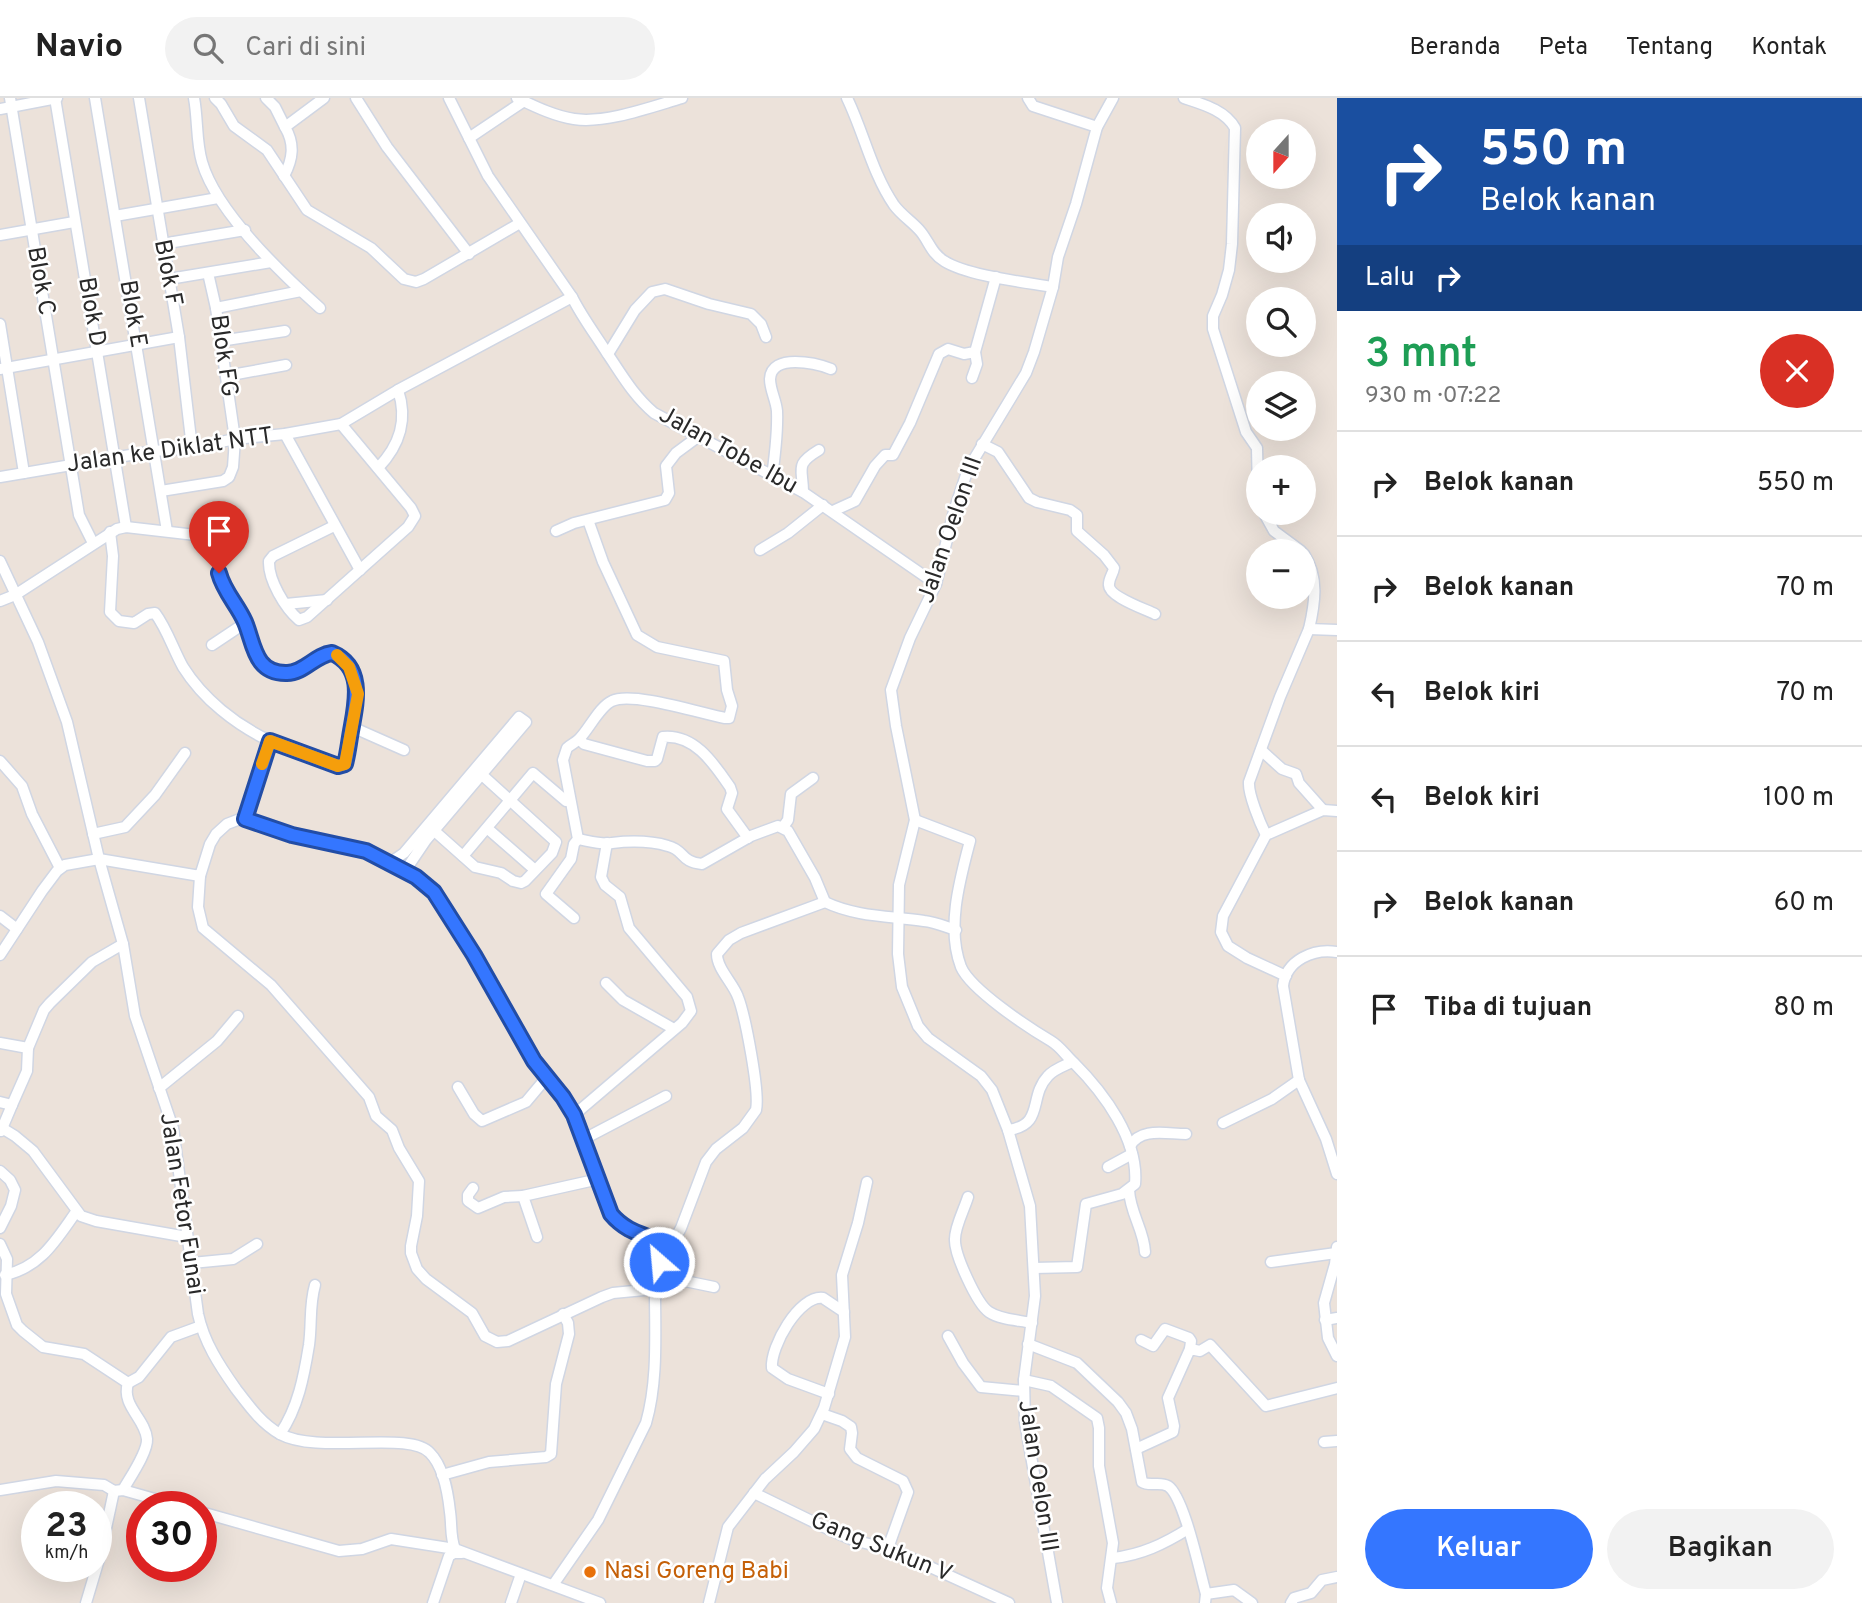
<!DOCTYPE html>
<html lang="id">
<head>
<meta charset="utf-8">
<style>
  :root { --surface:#fff; --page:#f2f2f2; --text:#222; --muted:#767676; --line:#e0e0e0; --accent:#3476ff }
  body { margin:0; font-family:Overpass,sans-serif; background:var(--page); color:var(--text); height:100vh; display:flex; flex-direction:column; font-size:26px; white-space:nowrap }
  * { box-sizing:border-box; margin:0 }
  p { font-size:23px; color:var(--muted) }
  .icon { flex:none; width:38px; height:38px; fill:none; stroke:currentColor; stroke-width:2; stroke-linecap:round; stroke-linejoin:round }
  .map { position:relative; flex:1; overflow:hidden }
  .side { display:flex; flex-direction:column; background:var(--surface); width:525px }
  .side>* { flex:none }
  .top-card { background:#1a4fa0; color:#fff; overflow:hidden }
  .needle { width:46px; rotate:201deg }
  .controls { position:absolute; left:1246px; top:21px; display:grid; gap:14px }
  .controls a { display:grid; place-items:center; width:70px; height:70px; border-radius:50%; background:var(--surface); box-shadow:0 7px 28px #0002; font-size:35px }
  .speed { position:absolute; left:21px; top:1393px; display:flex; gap:14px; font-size:35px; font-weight:700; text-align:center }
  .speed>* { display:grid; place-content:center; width:91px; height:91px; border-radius:50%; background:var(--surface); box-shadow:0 7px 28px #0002; line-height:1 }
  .speed small { font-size:18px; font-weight:400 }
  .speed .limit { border:10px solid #d22; background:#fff; color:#111 }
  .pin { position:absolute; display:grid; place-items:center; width:60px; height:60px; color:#fff; margin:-72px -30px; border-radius:50% 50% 50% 0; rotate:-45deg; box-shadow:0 0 7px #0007 }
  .pin .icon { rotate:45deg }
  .me { position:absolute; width:77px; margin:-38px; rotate:333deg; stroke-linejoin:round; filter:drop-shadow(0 0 5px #0008) }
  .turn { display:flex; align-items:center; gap:24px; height:147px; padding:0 28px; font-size:32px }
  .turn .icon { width:91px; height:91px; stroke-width:2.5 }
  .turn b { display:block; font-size:49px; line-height:60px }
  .then { display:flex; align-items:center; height:66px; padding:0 28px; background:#0003; gap:14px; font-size:26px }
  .round { display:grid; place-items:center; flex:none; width:74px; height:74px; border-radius:37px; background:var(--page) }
  .head { display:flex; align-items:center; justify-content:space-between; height:119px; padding:0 28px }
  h1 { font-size:42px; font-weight:600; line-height:52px; color:#1e9e55 }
  .action { display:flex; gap:14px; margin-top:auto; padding:14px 28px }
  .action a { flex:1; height:80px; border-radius:42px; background:var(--accent); color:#fff; font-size:28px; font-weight:600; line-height:80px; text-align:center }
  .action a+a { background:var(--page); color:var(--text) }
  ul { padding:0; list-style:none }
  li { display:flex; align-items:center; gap:21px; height:105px; padding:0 28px; border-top:2px solid var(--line) }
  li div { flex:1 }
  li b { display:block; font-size:26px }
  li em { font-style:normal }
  header { display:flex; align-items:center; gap:42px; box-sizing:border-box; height:98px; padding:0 35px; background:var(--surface); border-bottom:2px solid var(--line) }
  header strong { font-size:33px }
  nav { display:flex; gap:38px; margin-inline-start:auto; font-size:24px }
  .search { width:490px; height:63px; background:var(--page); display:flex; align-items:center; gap:18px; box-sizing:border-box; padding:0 24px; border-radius:38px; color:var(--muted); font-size:26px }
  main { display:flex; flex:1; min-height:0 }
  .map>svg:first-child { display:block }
</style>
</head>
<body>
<header>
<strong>Navio</strong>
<div class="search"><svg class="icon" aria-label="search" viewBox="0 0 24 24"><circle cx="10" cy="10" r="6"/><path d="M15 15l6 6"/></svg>Cari di sini</div>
<nav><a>Beranda</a><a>Peta</a><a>Tentang</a><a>Kontak</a></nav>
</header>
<main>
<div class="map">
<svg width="1337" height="1505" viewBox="0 0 1337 1505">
  <rect width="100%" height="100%" fill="#ece2da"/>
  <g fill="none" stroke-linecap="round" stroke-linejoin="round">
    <g stroke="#d0d6e3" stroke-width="13">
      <g id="minor">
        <path d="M10,0L79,417L93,445"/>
        <path d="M55,0L126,429"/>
        <path d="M95,0L167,433"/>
        <path d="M139,0L179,239L192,350"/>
        <path d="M194,0C198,21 196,44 202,64C216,113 282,176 320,210"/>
        <path d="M215,0L221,6L234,28L267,52L307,112L371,150L404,181L416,184L424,181L520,125"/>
        <path d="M266,0L275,9L285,29"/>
        <path d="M356,0L387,49L469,156"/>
        <path d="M449,0L488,78L572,199C582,219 595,236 607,255C622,277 633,297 654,315L803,394L936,486"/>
        <path d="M517,0C534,8 554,18 574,21C605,26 651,9 682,0"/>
        <path d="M847,0C864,35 872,75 894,107C902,118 913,124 921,134C929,144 932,156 944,163C968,178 1024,184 1053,189"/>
        <path d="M1028,0L1033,8L1097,29"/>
        <path d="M1184,0C1202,6 1225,12 1235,30L1232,146L1229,172L1222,197L1213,218V231L1246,334L1257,350L1258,395"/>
        <path d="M0,11L57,0"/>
        <path d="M469,40L524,3"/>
        <path d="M284,78C293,61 295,46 285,29L324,0"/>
        <path d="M115,118L218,100"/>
        <path d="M0,137L74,124"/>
        <path d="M162,146L245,132"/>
        <path d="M169,181L271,164"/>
        <path d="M216,210L301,193"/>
        <path d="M0,226L24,375"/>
        <path d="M220,243L285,233"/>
        <path d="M608,256L635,212L652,194L665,191L709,206L751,216L761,226L766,239"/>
        <path d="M0,271L179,239"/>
        <path d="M226,278L286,267"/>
        <path d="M972,280L977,266L975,254"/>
        <path d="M285,336L360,472"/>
        <path d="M982,346L998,354L1029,400L1037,404L1070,412L1077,417V433L1104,457L1114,470C1113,476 1109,480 1109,486C1107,498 1145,511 1155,516"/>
        <path d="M378,370C400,347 408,322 398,292"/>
        <path d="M0,379L154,353L192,350L235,341L285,336L341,326L398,292L572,199"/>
        <path d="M772,379C775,357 778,335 777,313C776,302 770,292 770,281C771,255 816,265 831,271"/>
        <path d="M161,393L223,383L229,379L233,369L235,341L216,210L208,175"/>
        <path d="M803,394C803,370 794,367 819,352"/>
        <path d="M833,413L855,403L875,368L885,357H893L910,325L939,256L948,251L964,256L975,254L996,179"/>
        <path d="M1264,415L1274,433L1301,453"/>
        <path d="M334,428L273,458L269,463C268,482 285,510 299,522L307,519L408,429L415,418L411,410L341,326"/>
        <path d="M556,433L574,425L665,402L669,395L666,368L676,355L699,338"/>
        <path d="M110,434L113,458L110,514L119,523L134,525L148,516L155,515C167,531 173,551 183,569C203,601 236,627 270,643"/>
        <path d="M760,452L788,435L823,407"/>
        <path d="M1304,456C1319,479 1315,505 1309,531L1337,532"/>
        <path d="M0,463L38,544L67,624L99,761L123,846L135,918L173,1030L198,1216C204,1244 219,1267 236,1291C249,1308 261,1325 280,1336C319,1357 410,1332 430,1355C444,1369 448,1395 450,1414C452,1427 450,1439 455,1451L600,1505"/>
        <path d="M0,503L15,497L117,431L126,429L213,439C219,452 217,468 221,482C225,499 239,510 245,525C254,546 255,576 287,575C304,575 315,557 332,555C346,561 357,579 357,595C357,614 350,647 346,666L338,668L270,643L245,721"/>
        <path d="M286,506L327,502"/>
        <path d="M212,547L245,525"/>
        <path d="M352,629L404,652"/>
        <path d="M580,642L584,646L647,663H655L657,661L663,639C695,636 714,666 730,689L732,695L727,711L748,740"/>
        <path d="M1261,652L1282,671L1296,676L1299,685L1323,712"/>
        <path d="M0,663L22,688L32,716L60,770"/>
        <path d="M915,722L970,743C960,781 946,830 961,869C971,892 1029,930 1051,943C1061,949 1066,958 1074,965C1104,995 1139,1042 1135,1086L1122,1096L1086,1106L1077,1169L1034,1170"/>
        <path d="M430,729L475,769L501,775L513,783L521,785L525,783L552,755L556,744L481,676"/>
        <path d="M783,729L788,722L791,696L813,680"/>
        <path d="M488,731L535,772"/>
        <path d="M93,736L125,729L155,697L185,655"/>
        <path d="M1266,737C1260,725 1248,696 1249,684L1280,599L1309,531"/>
        <path d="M578,741C589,743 602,747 612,745C629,743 651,743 668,748C685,752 680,764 702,766L751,738L778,728L788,733L815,780L825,804C856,819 891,818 924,823C935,824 946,829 956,832"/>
        <path d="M463,758L533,675L566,703"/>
        <path d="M391,764L404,755L519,619L526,624L426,742L405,773"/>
        <path d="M200,778L198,809L203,830L271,887L369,999L376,1018L392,1032L399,1050L419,1083L417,1118L411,1148V1155L417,1171L426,1181L472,1215L485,1238L497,1244L508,1243L602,1199L613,1195L655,1191"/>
        <path d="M0,818L17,831"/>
        <path d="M574,820L546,796L571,761L574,746L578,741L563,662L567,650C571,646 577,644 580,640C589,631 600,608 612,603C632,593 703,616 725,620H729L732,608L727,592L724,563L657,549L637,537L603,464L588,422"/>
        <path d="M1337,854C1314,850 1286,862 1283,888L1299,982L1326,1041L1337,1076"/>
        <path d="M0,857L42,793L57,773L65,767L99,761L200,778L210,746L216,736L227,726L240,721L292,737L366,753L416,779L441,803L534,963L574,1017L611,1116L631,1132L653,1141L659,1150C659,1165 655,1179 655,1194C655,1237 658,1283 646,1325L598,1422L553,1487"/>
        <path d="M1286,878L1247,860L1228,848L1221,834L1223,818L1266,737L1323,712L1337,713"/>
        <path d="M606,885L623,902L674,931"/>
        <path d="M0,945L28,950L44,912L50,905L92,864L123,846"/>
        <path d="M458,989L474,1016L482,1023L526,1004L547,979"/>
        <path d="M159,990L217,943L238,918"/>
        <path d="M0,1004L12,1007L1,1033"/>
        <path d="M12,1007L27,973L28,950"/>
        <path d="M574,1017L682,925L691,913L687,899L629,830L620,799L605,787L601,779L607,745"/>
        <path d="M1223,1025L1272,1001L1299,982"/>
        <path d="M2,1030L15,1038L33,1053L81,1118L96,1123L187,1139"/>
        <path d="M1008,1032C1045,1027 1028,999 1048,978C1054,971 1064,968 1072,964"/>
        <path d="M584,1041L666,998"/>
        <path d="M1130,1048C1141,1029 1166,1036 1186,1036"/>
        <path d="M1108,1069L1132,1056"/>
        <path d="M0,1073L10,1082L15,1092L11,1108L0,1130"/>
        <path d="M473,1090L468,1097V1103L478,1110L504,1099L523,1098"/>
        <path d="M1129,1092C1130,1115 1144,1132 1145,1154"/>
        <path d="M968,1099C964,1112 955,1128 955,1141C954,1156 977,1206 989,1214C1001,1222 1019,1222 1032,1225"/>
        <path d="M537,1139L523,1098L599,1081"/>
        <path d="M0,1146L7,1161L6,1196L17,1227L23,1233L43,1249L84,1256L128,1285L139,1279L171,1239L201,1228"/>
        <path d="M1337,1149L1335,1166L1324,1205L1328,1240L1337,1258"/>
        <path d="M659,1150L675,1141L681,1130L706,1064L716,1051L743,1030L756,1012C760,994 745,917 738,899C733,885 717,871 717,856L729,842L741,835L825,804"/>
        <path d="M1271,1164L1336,1155"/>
        <path d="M192,1165L233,1161L257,1146"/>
        <path d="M5,1177C41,1169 56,1142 76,1114"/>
        <path d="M656,1181L680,1182L714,1189"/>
        <path d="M1325,1222L1337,1220"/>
        <path d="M948,1238L963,1265L981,1289L1024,1293"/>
        <path d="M1141,1242L1153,1248L1165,1231L1189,1240L1191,1243L1190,1251"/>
        <path d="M1028,1246L1077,1265L1118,1304L1126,1315L1132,1331L1142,1384C1150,1389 1159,1383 1168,1388C1184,1398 1200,1475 1206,1496L1205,1505"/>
        <path d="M1024,1282L1051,1288L1097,1320L1099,1330V1368L1113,1445L1107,1490L1111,1505"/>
        <path d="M829,1296L788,1281L772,1270C770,1249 799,1197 823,1200L844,1214"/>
        <path d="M822,1316L842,1323L851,1329L852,1335L850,1351L857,1360L903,1383L908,1394L888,1450"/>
        <path d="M280,1336C298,1310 304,1278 309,1247C312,1225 309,1208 315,1187"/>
        <path d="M1324,1344L1337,1343"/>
        <path d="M1136,1351L1173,1334L1174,1328L1168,1300L1190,1251L1200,1253L1210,1247L1266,1308L1337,1290"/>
        <path d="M442,1377L489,1364L546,1359L551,1356L556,1286L569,1236L568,1225L563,1216"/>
        <path d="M0,1392L56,1383L104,1387L114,1393L123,1392L183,1409"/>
        <path d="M123,1392C129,1381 148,1354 147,1341C145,1320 121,1308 128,1285"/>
        <path d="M754,1395L828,1431L853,1442L893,1452L1009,1505"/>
        <path d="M201,1414L339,1453L362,1451L391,1441L455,1451"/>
        <path d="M1113,1460C1141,1457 1164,1446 1188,1431"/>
        <path d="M1206,1496L1234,1492L1252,1505"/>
        <path d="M86,1505L100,1458L114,1393"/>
        <path d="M433,1505L449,1458L454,1455H462"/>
        <path d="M511,1505L521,1476"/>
        <path d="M709,1505L728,1429L765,1381L794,1354L814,1331L824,1310L845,1239L842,1177L858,1125L867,1084"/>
        <path d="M1057,1505L1025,1324L1024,1282L1035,1198L1030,1108L1008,1032L992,992L981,978L928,940L918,928L902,889L898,856L899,787L915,722L896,628L891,592L910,540L936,486L954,413L968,371L1026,275L1034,254L1053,189L1058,159L1076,106L1097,29L1113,0"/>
        <path d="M1291,1505L1294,1500L1311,1495L1322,1482L1337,1479"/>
      </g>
    </g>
    <use href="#minor" stroke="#fff" stroke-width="10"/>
  </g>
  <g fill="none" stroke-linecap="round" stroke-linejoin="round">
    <g stroke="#224da6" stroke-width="18">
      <path id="route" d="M219,475C224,494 237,506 245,524C254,545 254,576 287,575C304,575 315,557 332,555C365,569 356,605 351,633C349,644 348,655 345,666L338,668L270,643L245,721L292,737L366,753L416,779L434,794L474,857L534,963L563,999L574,1017L611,1116C616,1122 622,1127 629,1131C649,1142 659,1136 659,1164"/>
    </g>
    <use href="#route" stroke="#3476ff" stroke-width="12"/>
    <path stroke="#f59e0b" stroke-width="12" d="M262,666L270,643L338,668L345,666L358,596L349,569L337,557"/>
  </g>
  <circle fill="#e8710a" stroke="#fff" stroke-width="2.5" cx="590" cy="1474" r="7"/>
  <g text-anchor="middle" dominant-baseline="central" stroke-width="5" stroke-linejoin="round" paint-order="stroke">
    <g font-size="24" fill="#292929" stroke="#fff">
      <text transform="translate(167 175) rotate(79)">Blok F</text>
      <text transform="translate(40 183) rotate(80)">Blok C</text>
      <text transform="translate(91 214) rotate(80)">Blok D</text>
      <text transform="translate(132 216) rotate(80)">Blok E</text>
      <text transform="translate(223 258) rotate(82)">Blok FG</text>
      <text transform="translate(170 353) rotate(-8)">Jalan ke Diklat NTT</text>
      <text transform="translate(728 353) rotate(29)">Jalan Tobe Ibu</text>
      <text transform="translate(951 432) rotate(-71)">Jalan Oelon III</text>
      <text transform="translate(181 1106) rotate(81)">Jalan Fetor Funai</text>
      <text transform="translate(1037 1378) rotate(81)">Jalan Oelon III</text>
      <text transform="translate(881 1450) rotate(22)">Gang Sukun V</text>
    </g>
    <g font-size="24" fill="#c56008" stroke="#fff" text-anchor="start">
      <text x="604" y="1474">Nasi Goreng Babi</text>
    </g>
  </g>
</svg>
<div class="controls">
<a><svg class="needle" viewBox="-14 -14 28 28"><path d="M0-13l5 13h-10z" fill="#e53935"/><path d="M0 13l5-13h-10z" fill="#767676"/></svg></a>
<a><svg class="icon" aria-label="sound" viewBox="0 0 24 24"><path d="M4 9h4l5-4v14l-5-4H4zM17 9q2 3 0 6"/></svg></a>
<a><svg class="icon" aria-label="search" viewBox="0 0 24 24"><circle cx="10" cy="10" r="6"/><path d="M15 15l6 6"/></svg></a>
<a><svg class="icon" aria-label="layers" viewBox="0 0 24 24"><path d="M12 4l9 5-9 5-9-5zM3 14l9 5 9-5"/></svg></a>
<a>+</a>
<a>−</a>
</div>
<div class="speed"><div>23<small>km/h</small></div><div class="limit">30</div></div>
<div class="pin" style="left:219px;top:475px;background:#d93025"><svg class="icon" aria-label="arrive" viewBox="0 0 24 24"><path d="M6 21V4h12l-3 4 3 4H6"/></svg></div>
<svg class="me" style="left:659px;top:1164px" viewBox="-20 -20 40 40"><circle r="17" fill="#3476ff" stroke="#fff" stroke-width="3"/><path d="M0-11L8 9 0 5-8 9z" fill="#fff"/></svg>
</div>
<section class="side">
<div class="top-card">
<div class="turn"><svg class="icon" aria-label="right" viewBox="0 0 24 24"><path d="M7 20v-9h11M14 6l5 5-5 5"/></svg><div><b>550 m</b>Belok kanan</div></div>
<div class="then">Lalu<svg class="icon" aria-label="right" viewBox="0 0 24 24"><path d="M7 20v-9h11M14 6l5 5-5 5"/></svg></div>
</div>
<div class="head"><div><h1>3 mnt</h1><p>930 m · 07:22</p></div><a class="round" style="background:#d93025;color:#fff"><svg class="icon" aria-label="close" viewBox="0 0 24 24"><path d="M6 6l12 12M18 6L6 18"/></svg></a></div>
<ul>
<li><svg class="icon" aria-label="right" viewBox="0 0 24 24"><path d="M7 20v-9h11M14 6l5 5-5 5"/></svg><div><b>Belok kanan</b></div><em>550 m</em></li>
<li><svg class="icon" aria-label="right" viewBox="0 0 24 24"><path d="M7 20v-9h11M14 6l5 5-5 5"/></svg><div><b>Belok kanan</b></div><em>70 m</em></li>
<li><svg class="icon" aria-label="left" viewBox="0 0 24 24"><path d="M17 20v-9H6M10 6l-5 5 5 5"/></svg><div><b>Belok kiri</b></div><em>70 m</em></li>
<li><svg class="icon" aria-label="left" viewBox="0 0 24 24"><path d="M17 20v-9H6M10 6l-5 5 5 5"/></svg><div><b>Belok kiri</b></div><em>100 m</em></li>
<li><svg class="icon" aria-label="right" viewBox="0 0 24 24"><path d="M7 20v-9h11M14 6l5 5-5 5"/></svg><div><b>Belok kanan</b></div><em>60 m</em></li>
<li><svg class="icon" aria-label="arrive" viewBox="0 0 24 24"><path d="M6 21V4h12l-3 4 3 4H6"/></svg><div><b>Tiba di tujuan</b></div><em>80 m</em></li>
</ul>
<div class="action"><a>Keluar</a><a>Bagikan</a></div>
</section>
</main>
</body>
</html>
